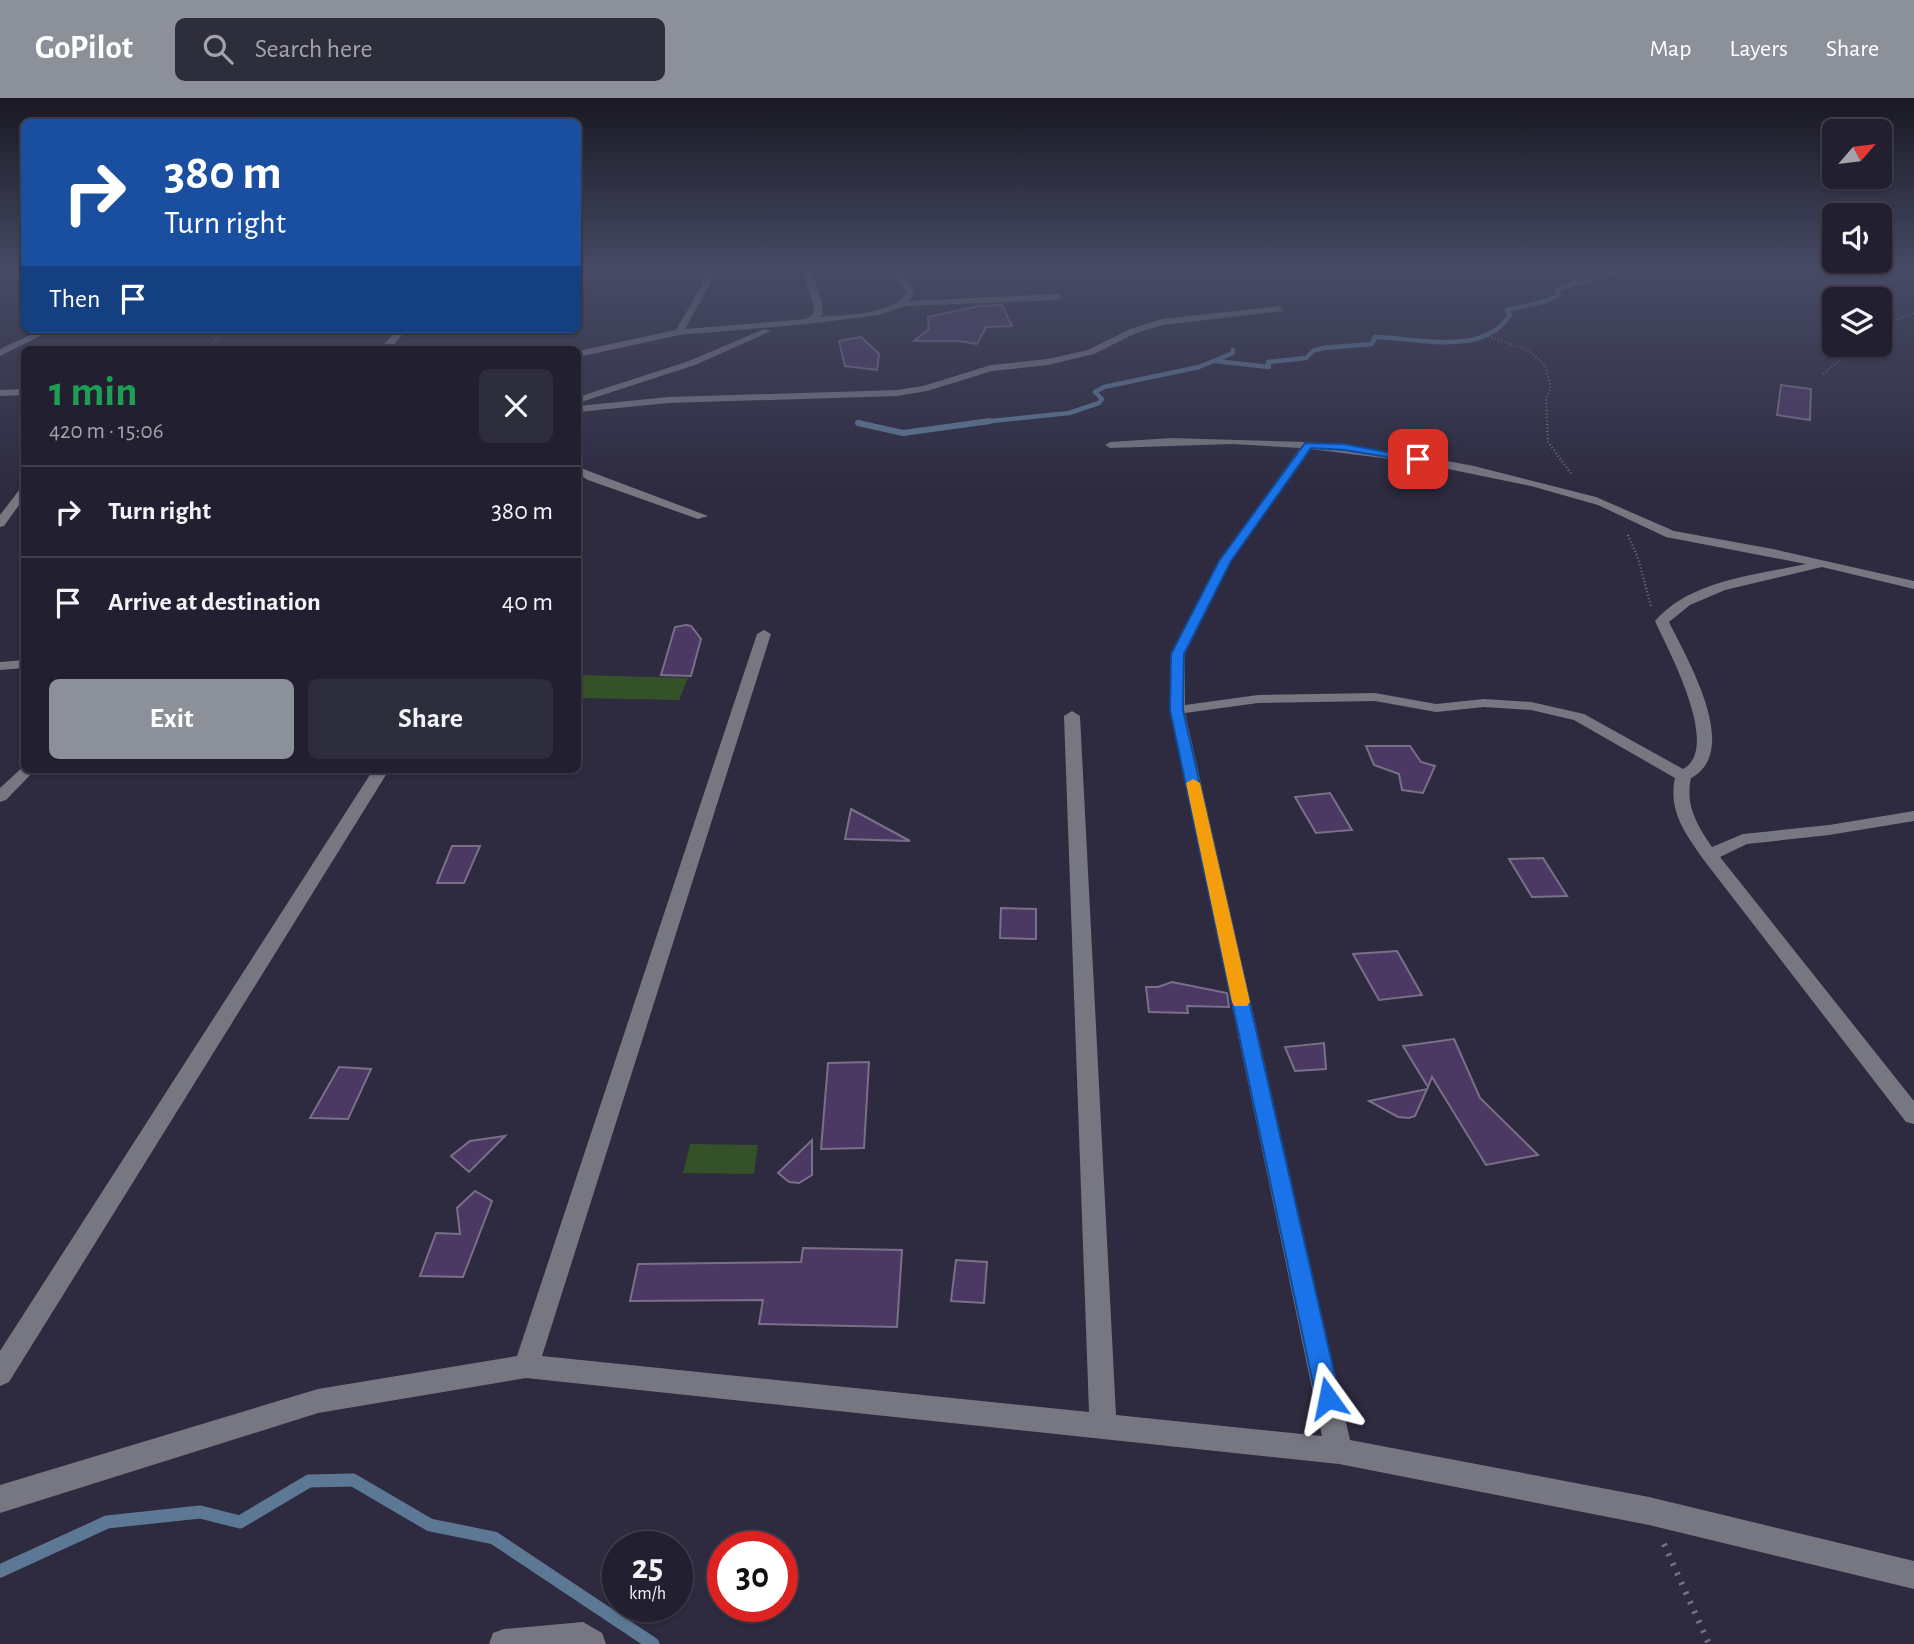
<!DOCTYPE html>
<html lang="en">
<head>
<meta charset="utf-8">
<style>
  :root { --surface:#222030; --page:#2e2d3c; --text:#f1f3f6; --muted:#a2a3ab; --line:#3f3e4c; --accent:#8c9099 }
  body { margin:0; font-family:"Alegreya Sans",sans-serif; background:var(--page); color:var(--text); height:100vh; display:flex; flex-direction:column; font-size:26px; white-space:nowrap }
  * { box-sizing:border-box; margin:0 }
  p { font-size:23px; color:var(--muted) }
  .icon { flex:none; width:38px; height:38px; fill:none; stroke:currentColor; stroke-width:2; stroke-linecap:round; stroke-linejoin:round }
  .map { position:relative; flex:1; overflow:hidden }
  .sheet { position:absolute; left:21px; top:248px; width:560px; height:427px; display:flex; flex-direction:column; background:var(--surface); border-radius:10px; box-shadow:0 2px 5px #0004,0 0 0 2px var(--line) }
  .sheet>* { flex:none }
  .banner { position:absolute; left:21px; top:21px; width:560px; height:214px; border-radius:10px; box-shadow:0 2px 5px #0004,0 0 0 2px var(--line); background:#1a4fa0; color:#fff; overflow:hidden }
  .needle { width:46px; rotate:62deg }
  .controls { position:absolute; left:1822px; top:21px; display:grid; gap:14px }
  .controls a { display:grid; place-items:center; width:70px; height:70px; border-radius:10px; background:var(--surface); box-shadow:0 2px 5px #0004,0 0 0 2px var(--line); font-size:35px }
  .speed { position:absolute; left:602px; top:1433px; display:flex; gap:14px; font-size:35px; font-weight:700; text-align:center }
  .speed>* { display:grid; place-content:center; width:91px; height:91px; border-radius:50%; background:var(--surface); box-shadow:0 2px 5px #0004,0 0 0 2px var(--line); line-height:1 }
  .speed small { font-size:18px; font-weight:400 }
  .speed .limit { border:10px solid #d22; background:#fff; color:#111 }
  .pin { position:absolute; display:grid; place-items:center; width:60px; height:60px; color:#fff; margin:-30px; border-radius:14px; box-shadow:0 4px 10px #0006 }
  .me { position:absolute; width:77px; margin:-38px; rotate:348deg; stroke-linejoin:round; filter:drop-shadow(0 0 5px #0008) }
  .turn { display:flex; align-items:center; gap:24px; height:147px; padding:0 28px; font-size:32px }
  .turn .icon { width:91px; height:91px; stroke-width:2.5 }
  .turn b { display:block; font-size:49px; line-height:60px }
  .then { display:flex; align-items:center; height:66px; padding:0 28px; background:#0003; gap:14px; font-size:26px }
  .round { display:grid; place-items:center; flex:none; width:74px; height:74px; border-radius:10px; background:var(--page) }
  .overview { display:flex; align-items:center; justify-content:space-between; height:119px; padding:0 28px }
  h1 { font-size:42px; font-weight:600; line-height:52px; color:#1e9e55 }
  .action { display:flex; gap:14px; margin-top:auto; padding:14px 28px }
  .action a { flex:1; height:80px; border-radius:10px; background:var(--accent); color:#fff; font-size:28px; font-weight:600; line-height:80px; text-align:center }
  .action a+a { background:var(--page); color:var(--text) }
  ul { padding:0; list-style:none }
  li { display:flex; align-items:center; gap:21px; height:91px; padding:0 28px; border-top:2px solid var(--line) }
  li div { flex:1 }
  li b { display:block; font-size:26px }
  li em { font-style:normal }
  header { display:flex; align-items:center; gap:42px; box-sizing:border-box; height:98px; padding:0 35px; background:var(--accent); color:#fff }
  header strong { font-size:33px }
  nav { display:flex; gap:38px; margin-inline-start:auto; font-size:24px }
  .search { width:490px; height:63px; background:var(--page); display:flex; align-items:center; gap:18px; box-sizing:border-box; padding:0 24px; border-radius:10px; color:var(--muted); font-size:26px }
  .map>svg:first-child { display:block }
</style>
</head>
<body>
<header>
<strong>GoPilot</strong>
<div class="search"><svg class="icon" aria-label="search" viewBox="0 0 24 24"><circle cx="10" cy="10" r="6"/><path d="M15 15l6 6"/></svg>Search here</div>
<nav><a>Map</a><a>Layers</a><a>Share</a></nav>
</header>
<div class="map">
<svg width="1914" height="1546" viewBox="0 0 1914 1546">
  <rect width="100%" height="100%" fill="#2e2b40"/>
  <g fill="#34512a">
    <path d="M578,577L688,580L679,602L578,600Z"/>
    <path d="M690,1046L758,1047L754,1076L683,1075Z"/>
  </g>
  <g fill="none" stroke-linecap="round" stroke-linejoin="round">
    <g stroke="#5d7894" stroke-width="4.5">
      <path d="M1216,263L1269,269L1268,264L1306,260L1313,253L1323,250L1372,246L1375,239C1418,240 1483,259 1510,217L1507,212L1543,204L1559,197L1557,191L1620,173"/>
      <path d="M972,325L1069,315L1099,305L1102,301L1095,294L1104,289L1199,269L1233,255V252"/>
    </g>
    <path stroke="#5d7894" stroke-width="6" d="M858,325L903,335L990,323"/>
    <path stroke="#5d7894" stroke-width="13" d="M0,1473L107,1424L200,1414L240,1424L309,1383L353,1382L430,1427L494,1440L653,1546"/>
  </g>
  <g fill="#4b3964" stroke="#797088" stroke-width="2">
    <path d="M1002,207L1012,228L986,229L977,246L959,243H914L929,231L928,219L979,208Z"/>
    <path d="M861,239L879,256L877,272L845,268L839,243Z"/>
    <path d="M1781,287L1811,291L1810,322L1777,317Z"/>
    <path d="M686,527L691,528L701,541L691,578L661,577L675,529Z"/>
    <path d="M1366,648H1410L1421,664L1435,668L1423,695L1402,692L1399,676L1374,667Z"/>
    <path d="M1330,695L1352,732L1316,735L1295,699Z"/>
    <path d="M851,711L910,743L845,741Z"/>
    <path d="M452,748H480L464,785H437Z"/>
    <path d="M1543,760L1567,798L1532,799L1509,761Z"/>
    <path d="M1001,810L1036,811V841L1000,840Z"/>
    <path d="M1397,853L1422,897L1379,902L1353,856Z"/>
    <path d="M1172,884L1227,895L1229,909L1187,908L1188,915L1149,914L1146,889H1158Z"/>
    <path d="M1454,941L1480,1000L1538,1057L1486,1067L1432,979L1428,989L1403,948Z"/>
    <path d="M1324,945L1326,971L1295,973L1285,949Z"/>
    <path d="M869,964L864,1050L821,1051L828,965Z"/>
    <path d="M339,969L371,971L348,1021L310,1020Z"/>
    <path d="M1427,991L1415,1018L1409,1020L1398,1019L1369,1003Z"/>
    <path d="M505,1038L469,1074L451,1058L470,1043Z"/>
    <path d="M812,1042V1077L799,1085L789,1084L778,1075Z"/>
    <path d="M475,1093L492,1103L463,1179L420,1178L436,1135L460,1136L457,1110Z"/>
    <path d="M803,1150L902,1152L897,1229L759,1226L763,1202L630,1203L638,1166L801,1164Z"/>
    <path d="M956,1162L987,1164L984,1205L951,1203Z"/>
  </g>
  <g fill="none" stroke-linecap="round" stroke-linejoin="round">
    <g stroke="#737183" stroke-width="2.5" stroke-dasharray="1 2.5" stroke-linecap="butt">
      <path d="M1880,228L1914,215"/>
      <path d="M1488,238L1528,252L1545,267L1551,290L1546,300L1548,344L1572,377"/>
      <path d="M205,252L228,231"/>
      <path d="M1823,276L1858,247"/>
      <path d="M1628,437L1638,460L1651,508"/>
    </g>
    <path stroke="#737183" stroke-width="6" stroke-dasharray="2.5 8" stroke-linecap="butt" d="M1664,1446L1709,1546"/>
    <g fill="#777782" fill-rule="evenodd">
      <path d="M703,173H711V185L685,231L806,221L814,215V210L803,173H811L822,204V216L819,219C845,216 891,218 906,195L893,173H901L914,195L909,203L1058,196L1062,199L1058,202L904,208L879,217L808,226L679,237L578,259V253L676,232L703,185Z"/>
      <path d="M1280,208L1283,213L1163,227L1136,235L1094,256L1048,267L992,273L927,293L897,298L668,305L578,314V308L668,299L897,292L923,288L991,267L1048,261L1088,252L1130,231L1162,221Z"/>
      <path d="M43,231H54L0,258V251Z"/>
      <path d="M398,231H407L389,252H379Z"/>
      <path d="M764,231L771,233L695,267L578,305V299L689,263Z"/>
      <path d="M24,291V297L0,298V292Z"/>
      <path d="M1171,340L1308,344L1414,357L1474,368L1596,399L1674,433L1773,451L1914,483V491L1822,469L1725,492L1690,507L1669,524C1687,561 1742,653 1691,680C1685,708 1697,727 1712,749L1743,736L1829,727L1914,713V723L1829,737L1747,746L1720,759L1914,1003V1026L1906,1024L1703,761C1685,735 1668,713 1675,680L1574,622L1531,612L1484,609L1436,614L1375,603L1258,605L1185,615L1350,1342L1649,1399L1914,1463V1491L1649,1427L1339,1366L526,1280L318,1315L0,1415V1387L318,1291L517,1258L757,536L764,532L771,536L542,1258L1089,1314L1064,618L1072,613L1080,618L1116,1317L1322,1338L1170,612L1171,556L1219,463L1300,350L1232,346L1110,350L1105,347L1110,344ZM1311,351L1414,364L1531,388L1598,407L1666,439L1806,466C1756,477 1690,482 1655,523C1668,552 1722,650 1683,671L1584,616L1531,604L1484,601L1436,606L1375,595L1258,597L1185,607V556L1231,463Z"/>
      <path d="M578,369L708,418L698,421L588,382L578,376Z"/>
      <path d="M24,390V400L4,428L0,429V417L20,391Z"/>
      <path d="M24,562V570L0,572V564Z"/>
      <path d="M24,668V672H35L6,702L0,704V690Z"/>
      <path d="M373,672H389L9,1284L0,1288V1253Z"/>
      <path d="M583,1524L602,1535L606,1546H489L493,1535L504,1531Z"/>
    </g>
  </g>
  <linearGradient id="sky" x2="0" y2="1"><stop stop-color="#191823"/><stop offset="0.44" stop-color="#464a64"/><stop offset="1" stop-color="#464a64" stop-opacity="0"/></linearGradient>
  <rect width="1914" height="390" fill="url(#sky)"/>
  <path fill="#1a73e8" stroke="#114b97" stroke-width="2" d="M1305,345L1344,346L1423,361L1418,364L1344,352L1311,350L1231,463L1184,556L1183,612L1340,1300L1336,1308L1328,1311L1319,1308L1316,1300L1170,612L1171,556L1219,463Z"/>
  <path fill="#f59e0b" d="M1193,681L1200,685L1250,904L1247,908H1234L1232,904L1186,685Z"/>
</svg>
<div class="controls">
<a><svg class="needle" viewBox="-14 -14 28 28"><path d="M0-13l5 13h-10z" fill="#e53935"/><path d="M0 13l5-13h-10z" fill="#a2a3ab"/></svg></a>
<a><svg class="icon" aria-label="sound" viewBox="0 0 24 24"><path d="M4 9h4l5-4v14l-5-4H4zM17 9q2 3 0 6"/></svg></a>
<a><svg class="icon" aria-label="layers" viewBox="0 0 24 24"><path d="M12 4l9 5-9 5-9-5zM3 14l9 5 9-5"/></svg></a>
</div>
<div class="speed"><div>25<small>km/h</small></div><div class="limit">30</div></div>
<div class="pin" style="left:1418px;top:361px;background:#d93025"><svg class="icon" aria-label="arrive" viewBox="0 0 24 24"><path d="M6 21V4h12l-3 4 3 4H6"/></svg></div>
<svg class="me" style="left:1328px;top:1300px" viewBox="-20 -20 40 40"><path d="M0-17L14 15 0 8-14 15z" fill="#1a73e8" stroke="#fff" stroke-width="4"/></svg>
<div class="banner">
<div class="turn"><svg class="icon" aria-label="right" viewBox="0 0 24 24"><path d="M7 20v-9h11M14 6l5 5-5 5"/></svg><div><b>380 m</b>Turn right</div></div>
<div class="then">Then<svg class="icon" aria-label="arrive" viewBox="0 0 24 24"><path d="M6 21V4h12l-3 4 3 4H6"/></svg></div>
</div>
<section class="sheet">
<div class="overview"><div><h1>1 min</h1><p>420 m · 15:06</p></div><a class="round"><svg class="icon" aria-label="close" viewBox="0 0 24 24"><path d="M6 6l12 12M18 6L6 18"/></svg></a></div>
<ul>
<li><svg class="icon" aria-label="right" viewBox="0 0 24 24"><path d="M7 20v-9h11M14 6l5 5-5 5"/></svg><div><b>Turn right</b></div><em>380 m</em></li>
<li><svg class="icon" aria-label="arrive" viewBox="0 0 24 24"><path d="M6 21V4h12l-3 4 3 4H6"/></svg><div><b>Arrive at destination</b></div><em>40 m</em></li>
</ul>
<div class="action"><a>Exit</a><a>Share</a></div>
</section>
</div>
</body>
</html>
